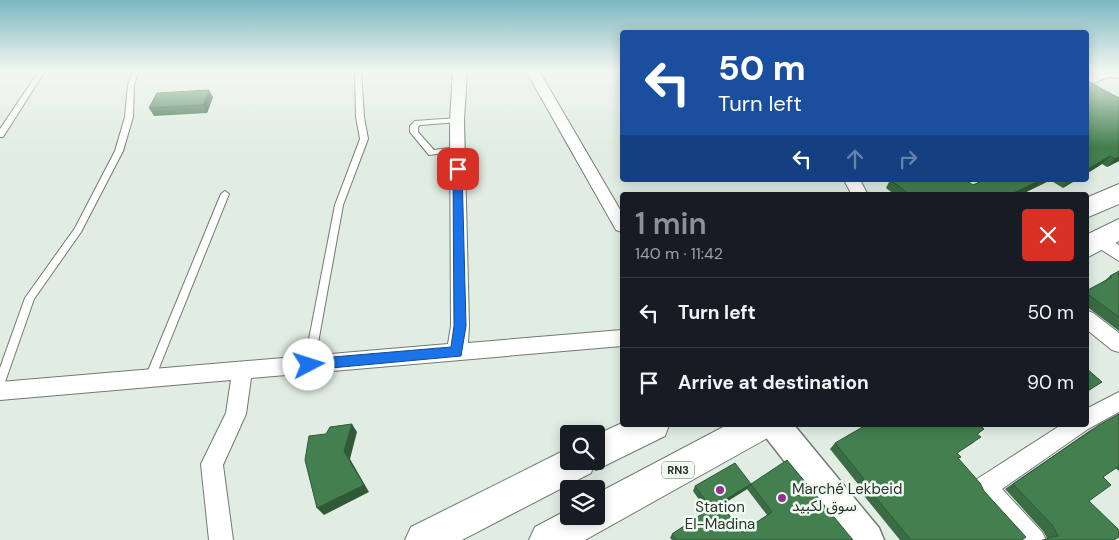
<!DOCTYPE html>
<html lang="en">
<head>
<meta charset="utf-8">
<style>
  :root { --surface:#171b24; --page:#242831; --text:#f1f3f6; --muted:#9ea1a6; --line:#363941; --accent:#8c9099 }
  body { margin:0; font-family:"DM Sans","Noto Sans Arabic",sans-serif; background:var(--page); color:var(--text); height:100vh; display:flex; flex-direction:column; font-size:19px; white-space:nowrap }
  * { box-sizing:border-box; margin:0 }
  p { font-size:16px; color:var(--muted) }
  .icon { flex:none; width:28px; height:28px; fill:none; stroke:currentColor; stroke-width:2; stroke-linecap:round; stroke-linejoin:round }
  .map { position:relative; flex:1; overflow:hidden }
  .details { position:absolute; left:620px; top:192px; width:469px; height:235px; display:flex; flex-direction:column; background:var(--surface); border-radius:5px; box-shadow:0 2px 12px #0003 }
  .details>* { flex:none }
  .guide { position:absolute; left:620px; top:30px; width:469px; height:152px; border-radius:5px; box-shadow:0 2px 12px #0003; background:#1a4fa0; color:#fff; overflow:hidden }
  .buttons { position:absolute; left:560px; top:425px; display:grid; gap:10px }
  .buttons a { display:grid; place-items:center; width:45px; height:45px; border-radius:5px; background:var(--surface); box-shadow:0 2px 12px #0003; font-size:25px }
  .pin { position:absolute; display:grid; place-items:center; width:42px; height:42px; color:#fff; margin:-21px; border-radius:10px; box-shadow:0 2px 8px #0006 }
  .me { position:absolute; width:55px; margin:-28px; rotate:85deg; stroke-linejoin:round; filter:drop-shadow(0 0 4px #0008) }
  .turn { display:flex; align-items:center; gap:18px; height:105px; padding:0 15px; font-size:22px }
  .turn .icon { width:65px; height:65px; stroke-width:2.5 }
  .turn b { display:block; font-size:35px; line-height:42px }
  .lanes { display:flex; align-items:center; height:48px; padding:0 15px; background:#0003; justify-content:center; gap:25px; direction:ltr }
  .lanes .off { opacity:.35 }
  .round { display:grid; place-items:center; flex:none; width:52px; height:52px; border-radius:5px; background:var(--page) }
  .summary { display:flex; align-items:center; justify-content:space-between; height:85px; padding:0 15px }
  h1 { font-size:30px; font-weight:600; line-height:38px; color:var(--accent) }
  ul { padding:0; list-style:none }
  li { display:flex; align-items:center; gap:15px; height:70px; padding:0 15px; border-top:1px solid var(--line) }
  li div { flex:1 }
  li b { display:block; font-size:19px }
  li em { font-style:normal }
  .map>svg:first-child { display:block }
</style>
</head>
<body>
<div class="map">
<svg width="1119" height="540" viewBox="0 0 1119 540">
  <rect width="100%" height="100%" fill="#e1ede3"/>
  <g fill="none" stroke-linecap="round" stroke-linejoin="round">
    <g stroke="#707a71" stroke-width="2">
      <g id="lane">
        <path d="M39,71H45L3,137H0V129Z"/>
        <path d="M133,71H139L134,85L133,117L123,151L81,232L34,299L5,382L4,385L0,387V368L25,298L75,228L115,151L125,117L128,85Z"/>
        <path d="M355,71H361L364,117L368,139L343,205L314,365L312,368L309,369L306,368L304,365L335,205L360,139L356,117Z"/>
        <path d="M457,118L461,120L459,122L420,125L418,127V132L434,150L457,147H460V151L429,155L410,132V126L415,121Z"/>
        <path d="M225,191L229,194L155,378L154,381L150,382L146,381L145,378L221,194Z"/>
      </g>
    </g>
    <g stroke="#707a71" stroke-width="2">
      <g id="street">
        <path d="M453,71H467L464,120L469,326L468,343L622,330V346L251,378L246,414L223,465L233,540H209L201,464L226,413L231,380L0,400V382L448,344L451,326L450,120Z"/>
        <path d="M526,71H539L622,213V232L616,230Z"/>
        <path d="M1099,71H1119V78L1108,77L1086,86V77Z"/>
        <path d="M844,180H860L868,195H852Z"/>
        <path d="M1100,234L1119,245V261L1094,245L1092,240L1094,235Z"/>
        <path d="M1086,310L1093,313L1119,333V352L1112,350L1086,329Z"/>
        <path d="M1119,392V412L1088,429L1002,489L1042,532L1046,540H1018L977,495L974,487L977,479L1061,425H1086V409Z"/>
      </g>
    </g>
    <g stroke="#707a71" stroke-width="3">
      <path id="secondary" d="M760,425H794L879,528L884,540H846L764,435Z"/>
    </g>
    <g stroke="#707a71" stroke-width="2">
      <g id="highway">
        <path d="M1119,184V204L1086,218V198Z"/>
        <path d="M1119,219V241L1086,258V235Z"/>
        <path d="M622,423V425H669L665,436L596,470L593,468L591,473L462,540H405L411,527L569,448V461H596V435Z"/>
        <path d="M727,425H775L771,436L585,540H529L535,527L569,509V516H596V494Z"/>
      </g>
    </g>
    <use href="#lane" fill="#fff" fill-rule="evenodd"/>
    <use href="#street" fill="#fff" fill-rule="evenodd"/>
    <use href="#secondary" fill="#fff" fill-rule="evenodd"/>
    <use href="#highway" fill="#fff" fill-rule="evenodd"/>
  </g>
  <g fill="#3a6d44" fill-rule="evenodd">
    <path d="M1086,80L1119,98V161L1107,167L1102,164L1086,174Z"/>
    <path d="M213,97L207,113L154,116L149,108Z"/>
    <path d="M890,180L973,185L984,180H1076L1063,188L1050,180L1020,195H895L886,188Z"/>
    <path d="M1119,271V331L1086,306V291L1102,283L1110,276Z"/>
    <path d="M1119,414V471L1115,468L1103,477L1089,501L1114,540H1041L1047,538L1043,531L1005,489L1089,431Z"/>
    <path d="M984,429L978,434L973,443L957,453L958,459L1022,540H900L856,486L858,484L830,449L835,443Z"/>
    <path d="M751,484L853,540H672L670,538L672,534L707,511L693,491L695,486ZM747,489L767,515L742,532L722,505Z"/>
  </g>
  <g fill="#2f5937">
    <path d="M209,90L213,97L207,113L203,105Z"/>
    <path d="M1110,156L1102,164L1086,174V170Z"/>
    <path d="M1119,157V161L1107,167L1115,159Z"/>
    <path d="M1041,180H1051L1020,195H1009Z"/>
    <path d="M1070,180H1076L1063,188Z"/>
    <path d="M352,424L357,432L350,459L369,492L324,515L317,508Z"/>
    <path d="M751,484L747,489L717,507L720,503Z"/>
  </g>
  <g fill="#437f4f" stroke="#2f5937" fill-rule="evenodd">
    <path d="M1086,80L1119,98V157L1115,159L1110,156L1086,170Z"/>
    <path d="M209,90L203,105L149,108L157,93Z"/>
    <path d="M890,180H966L973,185L984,180H1041L1009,195H911Z"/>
    <path d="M1119,271V317L1086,293V291L1112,277L1110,276Z"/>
    <path d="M1086,368L1102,382L1086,392Z"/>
    <path d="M1119,414V466L1103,477L1111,485L1089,501L1119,530V537L1114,540H1049L1047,538L1058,536L1053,526L1013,484L1099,425Z"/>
    <path d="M352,424L344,451L364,485L317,508L305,460L309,436L326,434L330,427Z"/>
    <path d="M866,425H980L984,429L977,434L981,437L957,453L961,457L958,458L980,483L984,491L1026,537L1022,540H911L862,481L864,479L835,443Z"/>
    <path d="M787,460L853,540H677L672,534L711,508L695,486L735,463L751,484ZM751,484L772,512L742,532L720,503Z"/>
  </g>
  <linearGradient id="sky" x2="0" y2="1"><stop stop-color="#7cb6c0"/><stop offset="0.48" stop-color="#f2f7f2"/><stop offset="1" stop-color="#f2f7f2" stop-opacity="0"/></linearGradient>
  <rect width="1119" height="147" fill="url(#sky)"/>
  <path fill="#1a73e8" stroke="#114b97" d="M458,165L462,169L466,326L461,356L309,370L304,369L303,365L304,361L309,359L451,347L454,326L453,169Z"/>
  <g fill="#952f93" stroke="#effbf0" stroke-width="2">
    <circle cx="720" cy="490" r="5"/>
    <circle cx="782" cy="498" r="5"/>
  </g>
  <g text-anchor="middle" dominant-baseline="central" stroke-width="5" stroke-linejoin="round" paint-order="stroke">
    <rect fill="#effbf0" stroke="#666e68" stroke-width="1" x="662" y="461.5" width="32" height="17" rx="4"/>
    <g font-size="11" font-weight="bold" fill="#2c312d">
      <text x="678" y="470">RN3</text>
    </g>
    <g font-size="15" fill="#2c312d" stroke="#effbf0" text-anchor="start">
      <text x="792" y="489">Marché Lekbeid<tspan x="792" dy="17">سوق لكبيد</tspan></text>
      <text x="720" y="507" text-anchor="middle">Station<tspan x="720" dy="17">El-Madina</tspan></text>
    </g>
  </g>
</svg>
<div class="buttons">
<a><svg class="icon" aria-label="search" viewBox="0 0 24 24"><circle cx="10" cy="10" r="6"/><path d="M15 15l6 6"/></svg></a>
<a><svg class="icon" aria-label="layers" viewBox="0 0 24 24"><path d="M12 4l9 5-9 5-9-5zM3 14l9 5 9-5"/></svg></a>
</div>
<div class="pin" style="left:458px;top:169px;background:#d93025"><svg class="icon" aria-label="arrive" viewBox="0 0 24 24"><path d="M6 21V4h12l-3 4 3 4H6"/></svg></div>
<svg class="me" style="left:309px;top:365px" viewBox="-20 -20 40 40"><circle r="19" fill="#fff"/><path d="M0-13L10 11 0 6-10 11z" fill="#1a73e8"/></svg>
<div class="guide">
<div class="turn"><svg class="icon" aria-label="left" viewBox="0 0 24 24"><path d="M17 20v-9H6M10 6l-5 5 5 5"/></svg><div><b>50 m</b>Turn left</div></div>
<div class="lanes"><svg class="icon" aria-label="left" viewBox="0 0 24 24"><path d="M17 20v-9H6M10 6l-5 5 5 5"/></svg><svg class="icon off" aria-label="ahead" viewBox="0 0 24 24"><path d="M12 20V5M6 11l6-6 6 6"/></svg><svg class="icon off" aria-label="right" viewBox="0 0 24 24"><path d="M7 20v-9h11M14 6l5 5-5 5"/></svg></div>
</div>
<section class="details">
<div class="summary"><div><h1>1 min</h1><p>140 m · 11:42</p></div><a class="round" style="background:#d93025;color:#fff"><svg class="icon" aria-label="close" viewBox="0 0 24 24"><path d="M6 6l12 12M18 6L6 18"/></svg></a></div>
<ul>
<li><svg class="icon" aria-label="left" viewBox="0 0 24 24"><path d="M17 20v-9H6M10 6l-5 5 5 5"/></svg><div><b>Turn left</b></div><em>50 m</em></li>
<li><svg class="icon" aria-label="arrive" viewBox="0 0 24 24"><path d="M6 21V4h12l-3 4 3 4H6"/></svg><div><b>Arrive at destination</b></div><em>90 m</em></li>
</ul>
</section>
</div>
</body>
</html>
